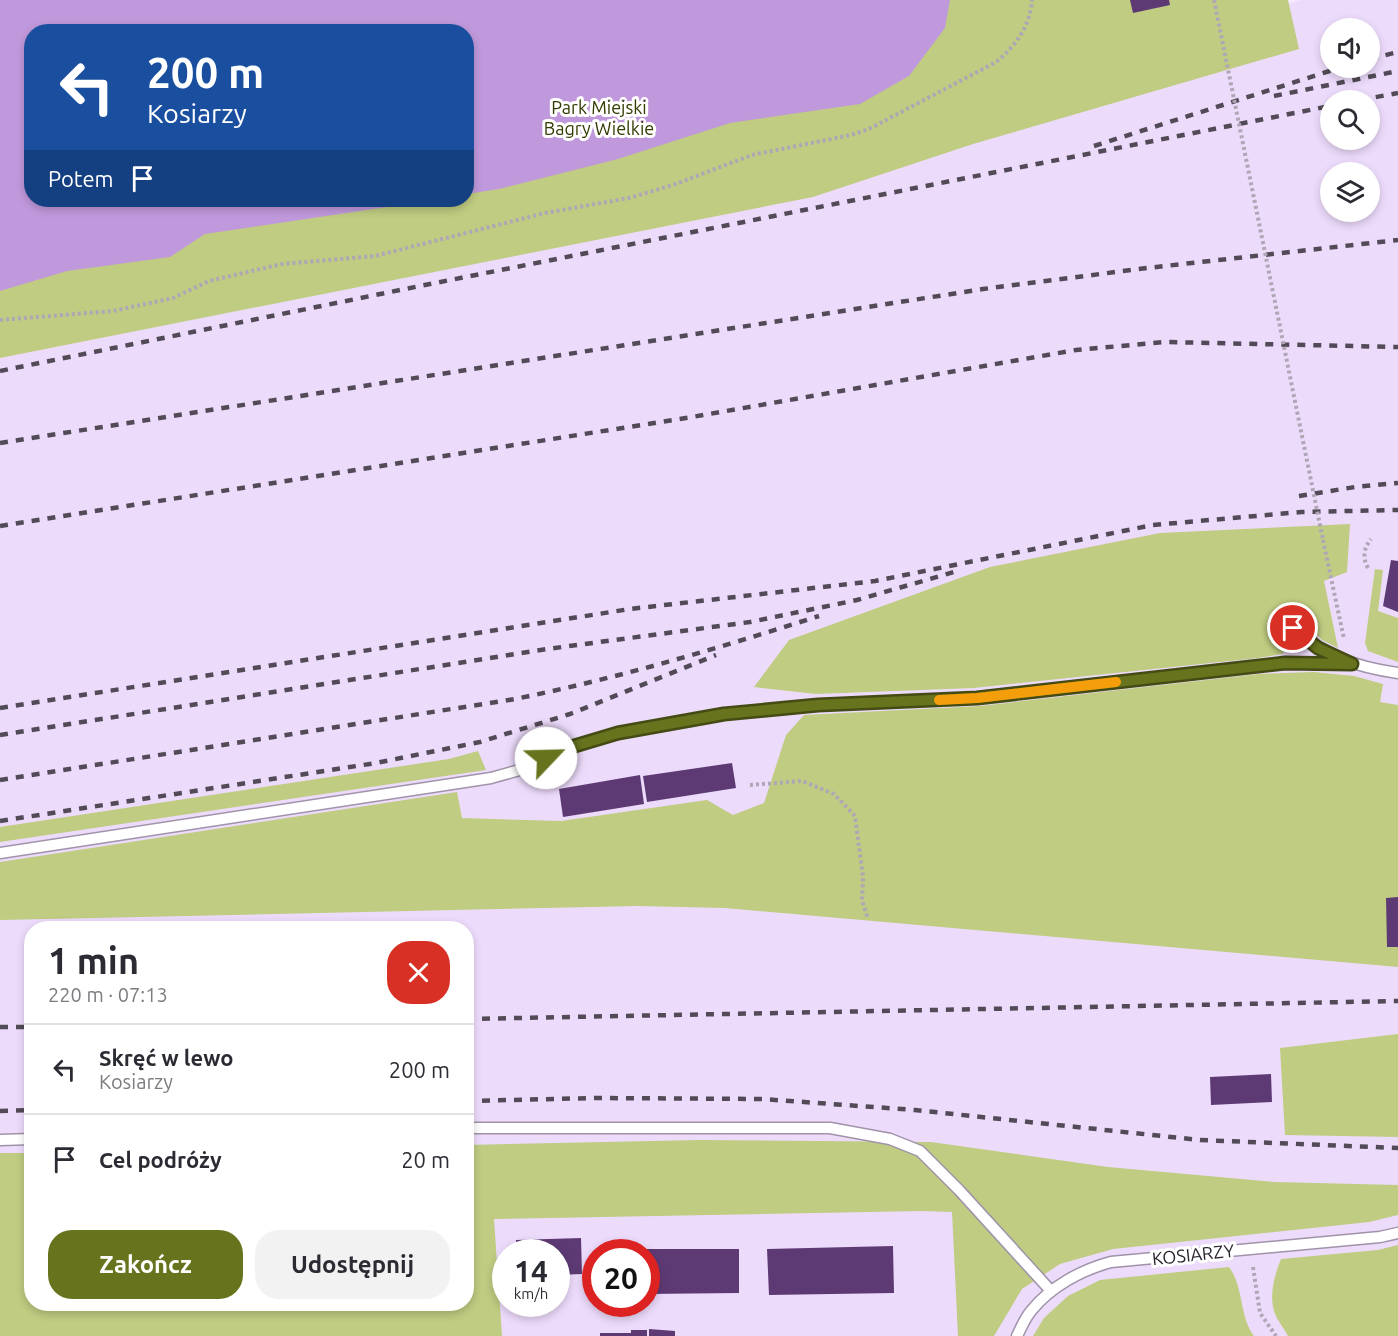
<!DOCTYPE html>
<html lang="pl">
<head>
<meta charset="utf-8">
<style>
  :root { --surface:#fff; --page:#f2f2f3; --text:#2b2b33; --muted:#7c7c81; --line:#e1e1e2; --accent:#68731d }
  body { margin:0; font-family:Ubuntu,sans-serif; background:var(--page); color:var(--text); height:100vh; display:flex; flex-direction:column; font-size:22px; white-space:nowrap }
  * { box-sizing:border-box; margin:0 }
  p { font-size:20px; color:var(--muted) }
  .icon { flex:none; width:33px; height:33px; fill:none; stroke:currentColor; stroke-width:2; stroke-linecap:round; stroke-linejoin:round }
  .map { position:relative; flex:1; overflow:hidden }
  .details { position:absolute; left:24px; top:921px; width:450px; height:390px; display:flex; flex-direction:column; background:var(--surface); border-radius:24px; box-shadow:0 3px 9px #0003 }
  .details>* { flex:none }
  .guide { position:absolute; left:24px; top:24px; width:450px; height:183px; border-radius:24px; box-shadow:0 3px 9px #0003; background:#1a4fa0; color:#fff; overflow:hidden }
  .buttons { position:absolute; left:1320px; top:18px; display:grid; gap:12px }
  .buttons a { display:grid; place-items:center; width:60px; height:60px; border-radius:50%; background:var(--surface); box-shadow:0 3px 9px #0003; font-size:30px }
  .speed { position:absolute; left:492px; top:1239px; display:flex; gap:12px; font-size:30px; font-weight:700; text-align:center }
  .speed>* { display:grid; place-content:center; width:78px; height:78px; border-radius:50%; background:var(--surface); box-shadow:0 3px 9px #0003; line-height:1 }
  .speed small { font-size:15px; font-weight:400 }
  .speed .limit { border:9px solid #d22; background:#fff; color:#111 }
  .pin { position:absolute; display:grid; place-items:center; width:51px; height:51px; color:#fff; margin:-26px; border:3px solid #fff; border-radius:50%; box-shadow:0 2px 6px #0007 }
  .me { position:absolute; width:66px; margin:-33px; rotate:66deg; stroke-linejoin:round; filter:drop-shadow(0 0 4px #0008) }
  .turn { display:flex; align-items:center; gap:21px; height:126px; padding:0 24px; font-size:27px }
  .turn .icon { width:78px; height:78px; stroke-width:2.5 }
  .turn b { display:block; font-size:42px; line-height:51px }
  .then { display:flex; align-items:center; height:57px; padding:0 24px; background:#0003; gap:12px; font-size:22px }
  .round { display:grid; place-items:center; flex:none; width:63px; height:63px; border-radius:24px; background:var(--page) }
  .summary { display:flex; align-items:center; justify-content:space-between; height:102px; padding:0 24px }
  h1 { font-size:36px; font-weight:700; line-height:45px }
  .button { display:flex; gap:12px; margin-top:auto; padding:12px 24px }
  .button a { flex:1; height:69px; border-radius:24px; background:var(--accent); color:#fff; font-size:24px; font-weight:700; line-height:69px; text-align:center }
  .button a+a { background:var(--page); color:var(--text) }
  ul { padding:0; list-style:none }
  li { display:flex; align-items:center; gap:18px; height:90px; padding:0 24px; border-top:2px solid var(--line) }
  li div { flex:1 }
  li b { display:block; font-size:22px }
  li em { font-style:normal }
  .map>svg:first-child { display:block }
</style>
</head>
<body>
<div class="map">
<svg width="1398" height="1336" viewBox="0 0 1398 1336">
  <rect width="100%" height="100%" fill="#f4e9fd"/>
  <path fill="#eddbfb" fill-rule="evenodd" d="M1300,0H1398V1336H0V358L752,208L1230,25ZM1330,28H1370V68H1330ZM1330,100H1370V140H1330ZM1330,172H1370V212H1330ZM32,928H466V1304H32ZM506,1252H556V1304H506ZM596,1252H646V1304H596Z"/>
  <g fill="#bfcc81" fill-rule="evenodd">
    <path d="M0,0H1288L1299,49L973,144L813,197L0,358ZM32,32H466V200H32Z"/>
    <path d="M1350,524L1347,572L1324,581L1338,648L1322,640L1296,615L1279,632L1286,639L1283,654L1258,658L974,688L816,694L754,687L789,640L990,567L1160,533Z"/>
    <path d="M1375,569L1383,570L1378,611L1398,618V662L1368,651L1365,643Z"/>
    <path d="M1314,672L1354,676L1383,684L1380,702L1398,705V967L725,908L638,906L0,920V862L457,792L462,818L561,821L707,800L733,815L764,803L786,735L804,715L980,706L1259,674Z"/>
    <path d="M478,751L486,770L0,842V827L449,759Z"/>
    <path d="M1398,1034V1137L1285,1135L1280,1048Z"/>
    <path d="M698,1140L931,1142L1108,1167L1275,1182L1398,1185V1215L1369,1222L1113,1249L1060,1264L1022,1289L994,1336H958L952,1212L921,1211L494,1219L502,1336H0V1153H31L32,1304H466L467,1145Z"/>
    <path d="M1398,1245V1336H1288C1284,1328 1276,1319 1274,1311C1269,1293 1275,1274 1281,1259L1378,1250Z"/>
    <path d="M1229,1267C1244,1287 1239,1316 1254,1336H1033L1044,1318L1068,1296L1100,1280Z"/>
  </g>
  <path fill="#c099dc" d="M0,0H950L945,28L909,76L860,104L730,123L618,159L499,189L467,194L466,32H32V200H434L205,234L170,257L67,271L0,291Z"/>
  <g fill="#5e3a75">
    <path d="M1130,0H1169L1170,5L1133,13Z"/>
    <path d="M1391,560L1398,561V612L1383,606Z"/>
    <path d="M732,763L736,788L647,802L643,776Z"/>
    <path d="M640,775L644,804L563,817L559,789Z"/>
    <path d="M1398,897V947H1387L1386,898Z"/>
    <path d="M1271,1074L1272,1102L1211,1105L1210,1077Z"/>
    <path d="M581,1238L582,1274L556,1275V1252H516V1240Z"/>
    <path d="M893,1246L894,1293L769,1295L767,1249Z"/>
    <path d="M625,1249H739V1293L646,1294V1252H625Z"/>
    <path d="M649,1329L675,1331V1336H649Z"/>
    <path d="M631,1330H647V1336H600V1333H631Z"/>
  </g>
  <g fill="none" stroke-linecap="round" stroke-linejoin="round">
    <g stroke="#a093aa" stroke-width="13">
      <g id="service">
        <path d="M1293,628C1326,656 1355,667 1398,673"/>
        <path d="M0,853L491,778L530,767L561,750L618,733L724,714L818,705L977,698L1285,663L1352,664"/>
        <path d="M466,1128H830L890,1139L920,1151L959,1190L1051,1291"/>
        <path d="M0,1140L32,1139"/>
        <path d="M1017,1336C1021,1328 1025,1318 1031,1311C1050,1287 1081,1270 1111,1262L1380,1237L1398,1233"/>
      </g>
    </g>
    <g stroke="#afa6b6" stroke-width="4" stroke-dasharray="3 3" stroke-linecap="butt">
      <path d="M0,320L113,311L173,298L209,281L282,264L375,256L545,213L629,198L673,185L752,155L851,135L869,129L996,62C1016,46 1030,26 1032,0"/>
      <path d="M1323,540L1344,639"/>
      <path d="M1368,568C1362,557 1364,548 1371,539"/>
      <path d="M750,785L802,781L834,794L855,816L863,877L862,900L868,919"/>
      <path d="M1253,1267L1260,1313L1276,1336"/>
    </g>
    <use href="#service" stroke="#fff" stroke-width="10"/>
    <g stroke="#524b57" stroke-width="4.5" stroke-dasharray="8 8" stroke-linecap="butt">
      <path d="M1370,59L1398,52"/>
      <path d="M1274,96L1398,71"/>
      <path d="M1360,100L1398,93"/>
      <path d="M1094,146L1339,68"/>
      <path d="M0,371L420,286L1330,106"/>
      <path d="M0,443L983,289L1147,268L1398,240"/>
      <path d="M1299,496L1355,487L1398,483"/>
      <path d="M0,526L692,417L1076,350L1165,342L1398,347"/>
      <path d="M0,708L630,609L875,581L1153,525L1301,512L1398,510"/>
      <path d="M0,735L547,649L750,622L857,600L954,572"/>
      <path d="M0,780L515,699C619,678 719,648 819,616"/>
      <path d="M0,821L376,763L480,742L570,714L716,655"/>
      <path d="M466,1019L1398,1001"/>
      <path d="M0,1027H32"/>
      <path d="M466,1101L597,1098L762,1099L915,1110L1200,1140L1398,1148"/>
      <path d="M0,1111L32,1110"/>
    </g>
    <path stroke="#afa6b6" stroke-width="4" stroke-dasharray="3 3" stroke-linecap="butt" d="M1214,0L1323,540"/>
  </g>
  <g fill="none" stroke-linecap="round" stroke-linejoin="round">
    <g stroke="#444b13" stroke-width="15">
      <path id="route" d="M546,758L561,750L618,733L724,714L818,705L977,698L1285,663L1352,664L1318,648L1293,628"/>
    </g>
    <use href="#route" stroke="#68731d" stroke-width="10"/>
    <path stroke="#f59e0b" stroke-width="10" d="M939,700L977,698L1116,682"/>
  </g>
  <g text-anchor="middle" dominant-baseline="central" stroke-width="6" stroke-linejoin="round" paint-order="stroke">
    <g font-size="18" fill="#343b00" stroke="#fff">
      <text x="599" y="107">Park Miejski<tspan x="599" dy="21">Bagry Wielkie</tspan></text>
    </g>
    <g font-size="18" fill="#2a242e" stroke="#fff">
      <text transform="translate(1193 1254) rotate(-6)">KOSIARZY</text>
    </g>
  </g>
</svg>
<div class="buttons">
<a><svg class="icon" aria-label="sound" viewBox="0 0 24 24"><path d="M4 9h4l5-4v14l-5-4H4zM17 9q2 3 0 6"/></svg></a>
<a><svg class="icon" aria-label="search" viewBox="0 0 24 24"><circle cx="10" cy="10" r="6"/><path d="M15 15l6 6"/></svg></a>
<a><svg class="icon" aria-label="layers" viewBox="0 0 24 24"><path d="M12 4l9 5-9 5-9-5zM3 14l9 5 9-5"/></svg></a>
</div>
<div class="speed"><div>14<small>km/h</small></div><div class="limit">20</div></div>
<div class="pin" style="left:1293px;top:628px;background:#d93025"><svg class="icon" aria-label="arrive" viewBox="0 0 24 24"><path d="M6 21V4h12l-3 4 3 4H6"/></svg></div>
<svg class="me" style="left:546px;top:758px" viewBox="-20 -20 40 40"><circle r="19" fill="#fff"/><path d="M0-13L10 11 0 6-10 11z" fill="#68731d"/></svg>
<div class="guide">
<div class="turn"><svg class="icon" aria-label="left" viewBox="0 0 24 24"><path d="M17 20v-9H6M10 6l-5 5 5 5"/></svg><div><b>200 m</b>Kosiarzy</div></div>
<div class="then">Potem<svg class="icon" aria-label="arrive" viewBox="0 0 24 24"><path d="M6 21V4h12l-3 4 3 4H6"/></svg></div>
</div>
<section class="details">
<div class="summary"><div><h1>1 min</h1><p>220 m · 07:13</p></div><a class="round" style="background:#d93025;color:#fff"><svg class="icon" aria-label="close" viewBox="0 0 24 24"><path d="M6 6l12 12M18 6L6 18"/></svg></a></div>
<ul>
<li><svg class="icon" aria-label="left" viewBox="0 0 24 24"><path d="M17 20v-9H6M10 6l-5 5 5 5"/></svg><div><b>Skręć w lewo</b><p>Kosiarzy</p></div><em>200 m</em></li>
<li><svg class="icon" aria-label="arrive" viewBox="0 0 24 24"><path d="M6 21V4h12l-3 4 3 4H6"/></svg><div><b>Cel podróży</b></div><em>20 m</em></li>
</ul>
<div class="button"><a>Zakończ</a><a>Udostępnij</a></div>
</section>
</div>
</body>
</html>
